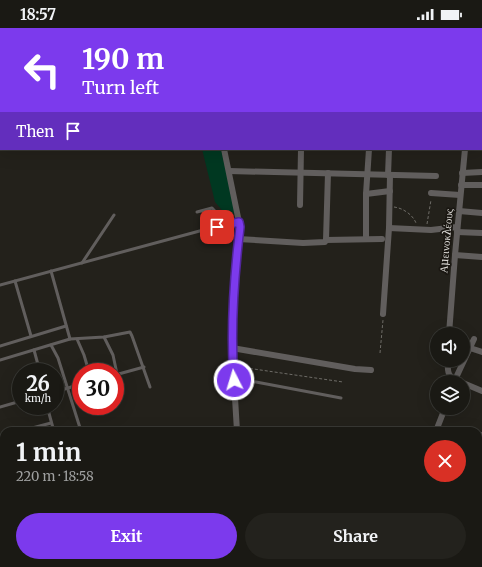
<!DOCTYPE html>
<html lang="en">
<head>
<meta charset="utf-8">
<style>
  :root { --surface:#1a1914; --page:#23221d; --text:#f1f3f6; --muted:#9fa0a0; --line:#383834; --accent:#7c3aed }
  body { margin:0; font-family:Merriweather,serif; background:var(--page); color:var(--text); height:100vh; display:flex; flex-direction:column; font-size:15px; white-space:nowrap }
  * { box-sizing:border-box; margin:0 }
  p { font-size:13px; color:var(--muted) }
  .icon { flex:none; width:22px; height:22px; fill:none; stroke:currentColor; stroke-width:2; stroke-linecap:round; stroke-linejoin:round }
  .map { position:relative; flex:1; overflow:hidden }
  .details { position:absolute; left:0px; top:399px; width:482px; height:140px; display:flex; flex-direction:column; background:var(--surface); border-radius:12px 12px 0 0; box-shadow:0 4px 16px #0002,0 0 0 1px var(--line) }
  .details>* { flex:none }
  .banner { position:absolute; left:0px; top:0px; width:482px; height:122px; box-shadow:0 4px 16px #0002,0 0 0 1px var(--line); background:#7c3aed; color:#fff; overflow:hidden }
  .tools { position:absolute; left:430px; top:299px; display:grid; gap:8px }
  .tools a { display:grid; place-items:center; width:40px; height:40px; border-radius:50%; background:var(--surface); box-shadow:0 4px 16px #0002,0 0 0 1px var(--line); font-size:20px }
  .speed { position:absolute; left:12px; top:335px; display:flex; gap:8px; font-size:20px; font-weight:700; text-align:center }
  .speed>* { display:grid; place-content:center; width:52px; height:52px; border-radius:50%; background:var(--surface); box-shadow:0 4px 16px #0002,0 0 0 1px var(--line); line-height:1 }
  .speed small { font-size:10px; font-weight:400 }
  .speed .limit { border:6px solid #d22; background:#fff; color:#111 }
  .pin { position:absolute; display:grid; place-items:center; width:34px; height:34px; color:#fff; margin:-17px; border-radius:8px; box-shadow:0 2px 6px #0006 }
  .me { position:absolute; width:44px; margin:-22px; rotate:355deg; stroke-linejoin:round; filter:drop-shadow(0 0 3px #0008) }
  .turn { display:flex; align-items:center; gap:14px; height:84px; padding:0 16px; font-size:18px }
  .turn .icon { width:52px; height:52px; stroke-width:2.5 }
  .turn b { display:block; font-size:28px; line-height:34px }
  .then { display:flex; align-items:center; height:38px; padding:0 16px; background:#0003; gap:8px; font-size:15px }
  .round { display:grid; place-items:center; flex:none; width:42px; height:42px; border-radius:21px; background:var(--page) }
  .summary { display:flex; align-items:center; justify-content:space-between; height:68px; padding:0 16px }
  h1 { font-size:24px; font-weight:700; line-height:30px }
  .cta { display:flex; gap:8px; margin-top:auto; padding:8px 16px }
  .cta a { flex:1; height:46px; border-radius:24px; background:var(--accent); color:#fff; font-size:16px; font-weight:700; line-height:46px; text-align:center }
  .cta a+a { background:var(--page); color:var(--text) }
  .status { display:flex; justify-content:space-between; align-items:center; height:28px; padding:0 20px; background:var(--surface); direction:ltr }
  .status svg { height:11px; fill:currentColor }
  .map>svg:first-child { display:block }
</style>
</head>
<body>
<div class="status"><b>18:57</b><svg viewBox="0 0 49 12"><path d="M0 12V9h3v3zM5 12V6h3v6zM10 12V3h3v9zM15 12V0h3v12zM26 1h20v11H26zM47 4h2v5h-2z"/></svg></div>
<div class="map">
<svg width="482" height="539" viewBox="0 0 482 539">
  <rect width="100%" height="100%" fill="#23211b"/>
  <path fill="#003821" d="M202,121H221L235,185L227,188L215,174Z"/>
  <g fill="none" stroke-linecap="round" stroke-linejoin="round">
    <g stroke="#6e6c67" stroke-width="1" stroke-dasharray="3 2" stroke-linecap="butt">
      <path d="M394,179C403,180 413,187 416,195"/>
      <path d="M427,196L431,172"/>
      <path d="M380,325L383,292"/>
      <path d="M240,339L343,354"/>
      <path d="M250,535L259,539"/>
      <path d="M288,537L307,535"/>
      <path d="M286,539L288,535"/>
    </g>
    <g stroke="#615e5d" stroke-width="3">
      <path d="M197,184L212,180L227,196"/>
      <path d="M82,235L114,187"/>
      <path d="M15,253L31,308"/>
      <path d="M0,257L207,201L239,194"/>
      <path d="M104,309L113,327L117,346"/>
      <path d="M70,311L104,309L130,304L132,308L150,359"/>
      <path d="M77,311L84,327L89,344"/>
      <path d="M51,317L58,330L81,403"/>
      <path d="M0,318L66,298"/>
      <path d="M34,322L40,344"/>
      <path d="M0,332L70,311L51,243"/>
      <path d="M115,347L144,339"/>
      <path d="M234,352L256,354L341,370"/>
      <path d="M55,364L81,356"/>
      <path d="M47,378L53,400L56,403"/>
      <path d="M0,379L21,373"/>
      <path d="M21,403L51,395"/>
      <path d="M0,408L4,407"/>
    </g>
    <g stroke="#615e5d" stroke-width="6">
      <path d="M29,0L30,1"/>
      <path d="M200,0V1"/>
      <path d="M396,0V1"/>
      <path d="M3,1L5,0"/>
      <path d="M314,1L316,0"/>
      <path d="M475,1V0"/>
      <path d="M481,18H482"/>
      <path d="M0,31H1"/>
      <path d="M481,104H482"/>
      <path d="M224,121L240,199L234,269L232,320L237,403"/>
      <path d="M229,143L436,148"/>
      <path d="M462,145L482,144"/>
      <path d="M388,147L389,121"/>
      <path d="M461,157H482"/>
      <path d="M431,165L460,167"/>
      <path d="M366,166L390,163"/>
      <path d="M300,177L301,121"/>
      <path d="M459,183L482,185"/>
      <path d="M389,200L431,202L457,199"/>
      <path d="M457,204L482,205"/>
      <path d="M238,211L303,215L325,214L326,212L328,145"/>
      <path d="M366,211V166L369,121"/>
      <path d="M326,212L382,211"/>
      <path d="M455,227L482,229"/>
      <path d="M383,286L389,200L390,147"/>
      <path d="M449,306L455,227L465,121"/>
      <path d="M232,320L355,341L371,342"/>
      <path d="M470,320L482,324"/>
      <path d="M448,332C447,346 448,349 461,354"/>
      <path d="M454,354L474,311"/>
      <path d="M463,355L482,363"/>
      <path d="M436,403L445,380"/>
      <path d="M478,417L482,407"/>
      <path d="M0,453H4"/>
      <path d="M478,457L482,465"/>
      <path d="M478,487L482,484"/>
      <path d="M97,535V539"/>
      <path d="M324,535L334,539"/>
      <path d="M470,535L471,539"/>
      <path d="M232,539V535"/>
      <path d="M352,539L379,535"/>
    </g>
    <g stroke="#bcb2b1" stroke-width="11">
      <path d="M481,30H482"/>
      <path d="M0,66H1"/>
    </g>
  </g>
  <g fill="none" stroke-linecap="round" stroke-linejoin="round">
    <g stroke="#51269a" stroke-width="10">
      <path id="route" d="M217,199L239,194L240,199C234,249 230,302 234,352"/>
    </g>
    <use href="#route" stroke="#7c3aed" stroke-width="7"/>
  </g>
  <g text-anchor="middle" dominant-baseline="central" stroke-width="3.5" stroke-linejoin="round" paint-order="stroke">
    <g font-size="11" fill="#dddbd7" stroke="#1a1712">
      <text transform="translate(446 213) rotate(-85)">Αμεινοκλέους</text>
    </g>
  </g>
</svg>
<div class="tools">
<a><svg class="icon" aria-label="sound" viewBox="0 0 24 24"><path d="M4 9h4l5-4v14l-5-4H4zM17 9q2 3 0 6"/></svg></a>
<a><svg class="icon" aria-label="layers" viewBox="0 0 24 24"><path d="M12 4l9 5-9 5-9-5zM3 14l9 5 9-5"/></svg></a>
</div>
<div class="speed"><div>26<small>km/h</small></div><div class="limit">30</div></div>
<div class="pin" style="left:217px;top:199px;background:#d93025"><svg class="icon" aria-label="arrive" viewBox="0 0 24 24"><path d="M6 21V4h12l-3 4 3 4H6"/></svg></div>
<svg class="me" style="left:234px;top:352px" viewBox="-20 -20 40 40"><circle r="17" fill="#7c3aed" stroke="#fff" stroke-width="3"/><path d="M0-11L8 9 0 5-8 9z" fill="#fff"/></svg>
<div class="banner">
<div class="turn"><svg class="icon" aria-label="left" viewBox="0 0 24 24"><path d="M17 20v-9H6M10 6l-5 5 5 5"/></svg><div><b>190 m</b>Turn left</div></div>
<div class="then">Then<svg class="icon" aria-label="arrive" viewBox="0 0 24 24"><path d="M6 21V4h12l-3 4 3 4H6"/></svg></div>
</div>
<section class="details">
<div class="summary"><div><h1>1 min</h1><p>220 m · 18:58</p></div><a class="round" style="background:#d93025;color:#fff"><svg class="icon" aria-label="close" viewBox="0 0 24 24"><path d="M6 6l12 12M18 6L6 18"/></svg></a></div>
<div class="cta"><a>Exit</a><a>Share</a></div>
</section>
</div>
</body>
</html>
